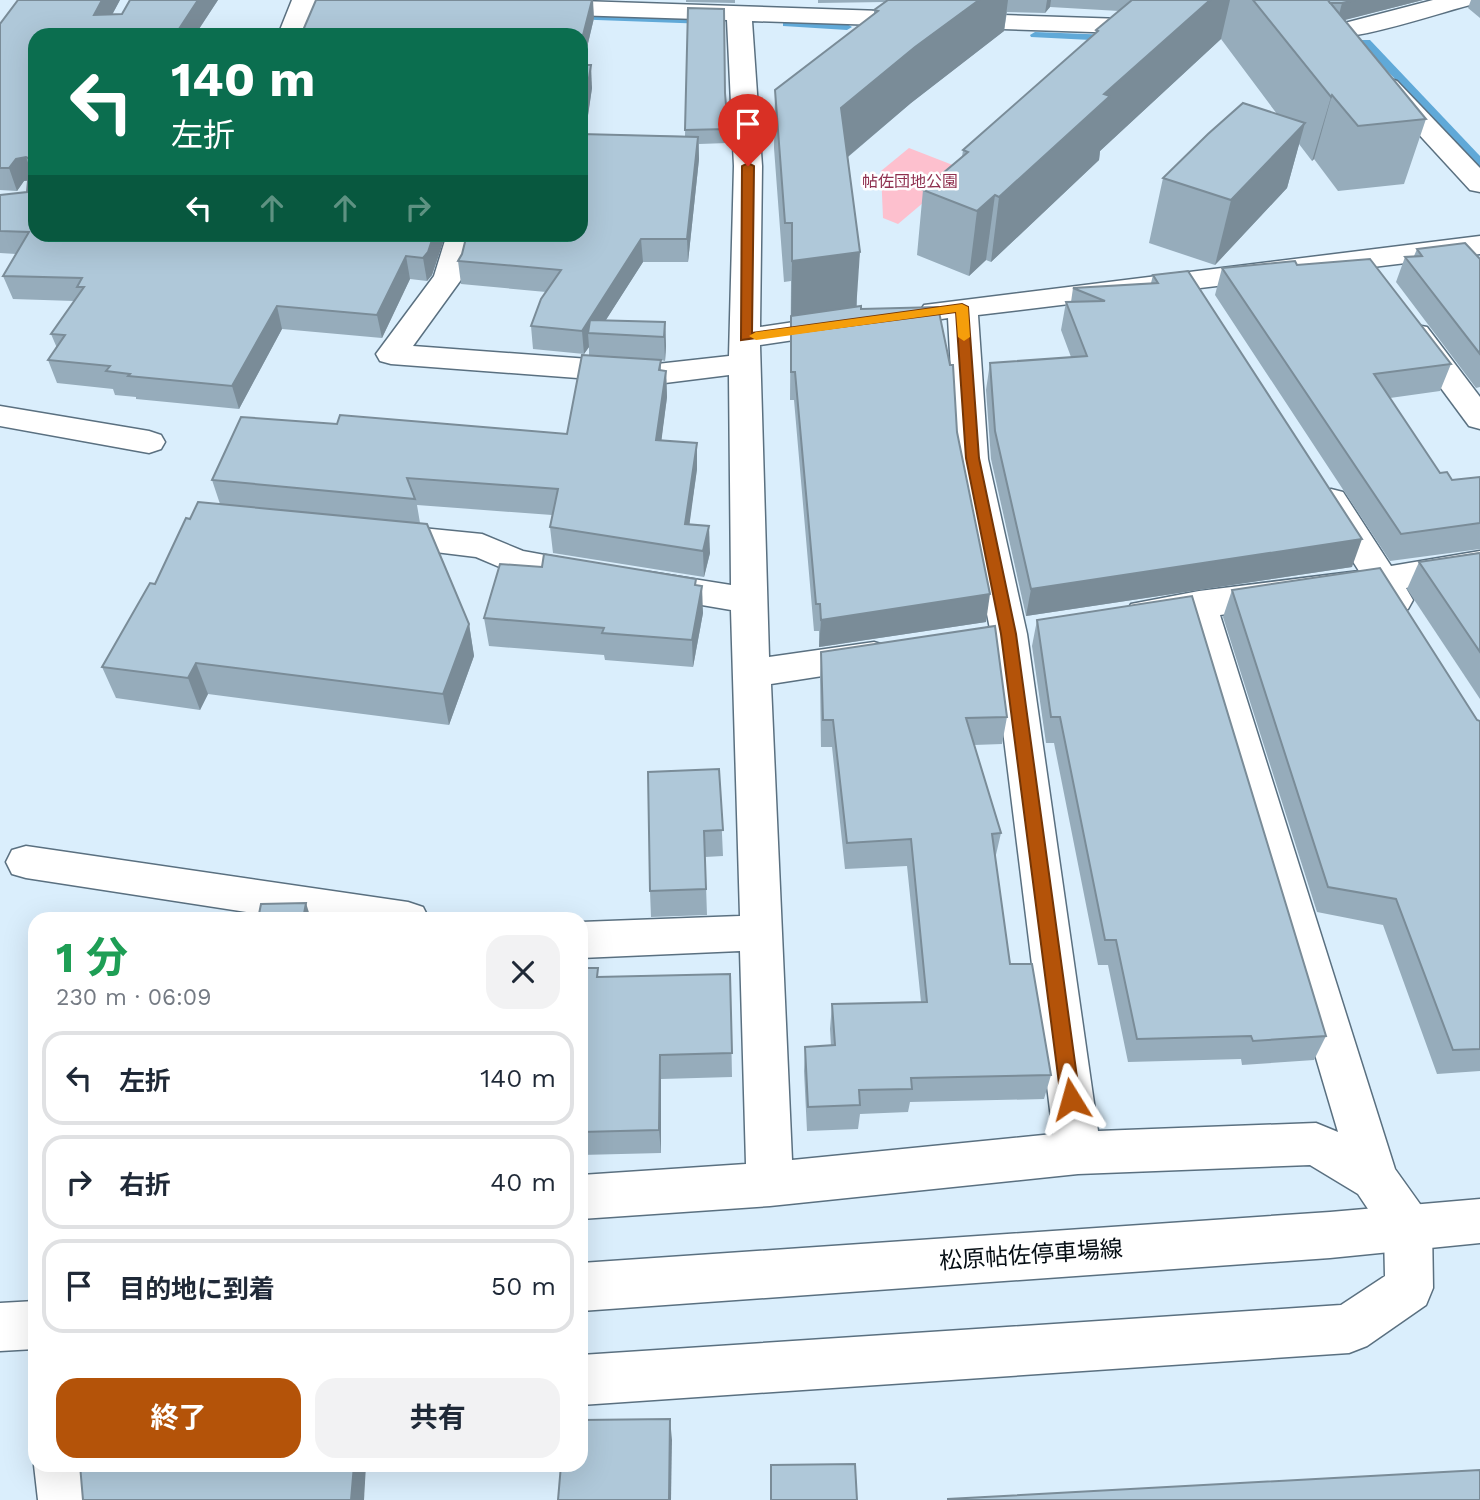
<!DOCTYPE html>
<html lang="ja">
<head>
<meta charset="utf-8">
<style>
  :root { --surface:#fff; --page:#f2f2f3; --text:#1f2937; --muted:#747a83; --line:#e0e1e3; --accent:#b45309 }
  body { margin:0; font-family:"Work Sans","Noto Sans JP",sans-serif; background:var(--page); color:var(--text); height:100vh; display:flex; flex-direction:column; font-size:26px; white-space:nowrap }
  * { box-sizing:border-box; margin:0 }
  p { font-size:23px; color:var(--muted) }
  .icon { flex:none; width:38px; height:38px; fill:none; stroke:currentColor; stroke-width:2; stroke-linecap:round; stroke-linejoin:round }
  .map { position:relative; flex:1; overflow:hidden }
  .panel { position:absolute; left:28px; top:912px; width:560px; height:560px; display:flex; flex-direction:column; background:var(--surface); border-radius:21px; box-shadow:0 7px 28px #0002 }
  .panel>* { flex:none }
  .banner { position:absolute; left:28px; top:28px; width:560px; height:214px; border-radius:21px; box-shadow:0 7px 28px #0002; background:#0b6e4f; color:#fff; overflow:hidden }
  .pin { position:absolute; display:grid; place-items:center; width:60px; height:60px; color:#fff; margin:-72px -30px; border-radius:50% 50% 50% 0; rotate:-45deg; box-shadow:0 0 7px #0007 }
  .pin .icon { rotate:45deg }
  .me { position:absolute; width:77px; margin:-38px; rotate:352deg; stroke-linejoin:round; filter:drop-shadow(0 0 5px #0008) }
  .turn { display:flex; align-items:center; gap:24px; height:147px; padding:0 28px; font-size:32px }
  .turn .icon { width:91px; height:91px; stroke-width:2.5 }
  .turn b { display:block; font-size:49px; line-height:60px }
  .lanes { display:flex; align-items:center; height:66px; padding:0 28px; background:#0003; justify-content:center; gap:35px; direction:ltr }
  .lanes .off { opacity:.35 }
  .round { display:grid; place-items:center; flex:none; width:74px; height:74px; border-radius:21px; background:var(--page) }
  .head { display:flex; align-items:center; justify-content:space-between; height:119px; padding:0 28px }
  h1 { font-size:42px; font-weight:700; line-height:52px; color:#1e9e55 }
  .action { display:flex; gap:14px; margin-top:auto; padding:14px 28px }
  .action a { flex:1; height:80px; border-radius:21px; background:var(--accent); color:#fff; font-size:28px; font-weight:700; line-height:80px; text-align:center }
  .action a+a { background:var(--page); color:var(--text) }
  ul { padding:0; list-style:none }
  li { display:flex; align-items:center; gap:21px; height:94px; margin:0 14px 10px; padding:0 14px; border:4px solid var(--line); border-radius:21px }
  li div { flex:1 }
  li b { display:block; font-size:26px }
  li em { font-style:normal }
  .map>svg:first-child { display:block }
</style>
</head>
<body>
<div class="map">
<svg width="1480" height="1500" viewBox="0 0 1480 1500">
  <rect width="100%" height="100%" fill="#daeefc"/>
  <path fill="#fdc0ce" d="M909,148L963,169L898,224L883,218L881,171Z"/>
  <g fill="none" stroke-linecap="round" stroke-linejoin="round">
    <g fill="#60a9d8" fill-rule="evenodd">
      <path d="M573,14L708,18L713,21L708,24L569,19V15Z"/>
      <path d="M787,21L847,24L852,27L847,30L783,26V22Z"/>
      <path d="M1035,32L1111,35L1116,38L1111,41L1031,37L1030,35Z"/>
      <path d="M1362,40H1370L1480,156V166L1476,165L1362,44Z"/>
    </g>
    <g stroke="#5a7080" stroke-width="3">
      <g id="minor">
        <path d="M292,0H380L382,3L379,8L370,10L313,7L302,35H278Z"/>
        <path d="M550,0L1153,20L1162,22L1165,27L1162,32L1153,34L752,21L762,166L760,327L841,315L852,318L856,324L852,330L841,333L760,345L769,657L874,642L887,646L892,655L887,664L874,668L771,684L792,1160L1053,1134L991,634L956,459L948,318L935,320L924,317L920,311L924,305L1480,236V254L978,315L988,459L1027,634L1098,1131L1316,1123L1338,1132L1186,620L1144,626L1131,622L1126,613L1131,604L1199,591L1359,571L1314,500L1319,492L1331,489L1343,492L1391,566L1480,551V575L1406,588L1413,600L1408,609L1395,613L1382,609L1373,594L1220,615L1395,1169L1425,1211L1432,1227L1433,1288L1426,1305L1367,1346L1349,1353L581,1405V1355L1341,1305L1385,1276L1384,1233L1358,1194L1310,1165L1078,1174L770,1206L581,1219V1175L746,1164L740,951L581,958V922L740,916L731,610L649,596L637,593L631,584L637,575L649,572L731,585L729,375L657,384L391,364L380,361L376,354L434,276L447,234H475L463,277L413,346L657,364L729,356L734,166L727,20L542,14L533,12L530,7L533,2Z"/>
        <path d="M1433,0H1473L1470,5C1420,18 1342,48 1292,36L1289,31L1292,26L1337,25Z"/>
        <path d="M1388,78L1397,81L1480,168V192L1470,190L1379,91L1375,86L1379,81Z"/>
        <path d="M1416,325L1427,327L1480,397V429L1469,426L1401,334L1405,327Z"/>
        <path d="M0,406L149,431L161,435L165,442L161,449L149,453L0,426Z"/>
        <path d="M382,524L482,534L523,551L605,566L611,575L605,584L593,587L516,574L476,557L370,544L365,536L370,528Z"/>
        <path d="M26,846L408,902L423,907L429,919H292L26,878L12,874L6,862L12,850Z"/>
        <path d="M35,1462V1465H86L90,1500H38L34,1465Z"/>
      </g>
    </g>
    <g stroke="#5a7080" stroke-width="3">
      <g id="secondary">
        <path d="M1480,1199V1243L1330,1258L581,1311V1263L1330,1212Z"/>
        <path d="M35,1301V1349L0,1351V1303Z"/>
      </g>
    </g>
    <use href="#minor" fill="#fff" fill-rule="evenodd"/>
    <use href="#secondary" fill="#fff" fill-rule="evenodd"/>
  </g>
  <g fill="#96acbb">
    <path d="M18,0H120L112,15L122,14L130,0H218L195,35L35,234H446L432,275L427,281L410,279L382,338L282,329L239,409L136,399V397L115,395L113,389L57,383L48,360L57,348L51,334L74,301L13,299L3,276L16,254L0,253V195L27,192L28,181H24L17,191L0,190V24Z"/>
    <path d="M686,0H735V3L686,2Z"/>
    <path d="M818,0H1423L1344,20L1426,119L1404,184L1338,191L1314,159L1312,161L1299,144L1287,188L1215,265L1149,243L1163,178L1277,114L1221,39L1100,151L1099,160L991,262L986,260L969,276L917,255L923,190L962,157L963,150L1095,34L1096,30L1119,11L1050,7L1045,13L1007,12L1004,31L911,103L848,157L857,307L861,309L957,432L986,622L819,647V631H814L794,400H790L791,281L784,282L774,148L775,90L874,14V10L885,2L818,3Z"/>
    <path d="M1471,0H1480V18L1468,8Z"/>
    <path d="M688,8L725,93L728,129V143L699,144V159L688,262H643L605,321L665,322L666,346L665,361L661,360V370L666,371L667,397L661,441L697,469L689,524L710,553L704,577L553,553L550,527L552,515L417,505L420,523L469,624L474,656L449,725L208,694L200,710L116,698L102,667L155,584L190,519L220,504L212,480L337,424L567,434L589,355V347L584,354L533,349L531,326L546,292L461,284L458,261L462,254L581,35L594,18L583,65L592,88L585,134L685,136Z"/>
    <path d="M1417,249L1480,259V387L1476,388L1396,282L1405,257L1414,256Z"/>
    <path d="M1297,265L1451,364L1440,391L1390,398L1440,473L1452,480L1480,477V549L1390,561L1215,295L1222,268Z"/>
    <path d="M1153,275L1352,567L1026,616L991,459L986,390L990,363L1071,357L1061,330L1066,302H1071L1073,288L1151,283Z"/>
    <path d="M1480,552V699L1407,589L1419,562Z"/>
    <path d="M696,579V586L703,613L693,667L605,660L604,655L489,646L484,618Z"/>
    <path d="M1232,590L1480,721V1071L1437,1074L1383,925L1317,912L1223,617Z"/>
    <path d="M1037,620L1326,1036L1314,1060L1242,1065L1241,1059L1128,1062L1108,965H1098L1054,743H1046L1032,646Z"/>
    <path d="M821,652L1007,717L1002,744L974,745L1001,833L995,859L1010,964L1051,1075L1044,1099L910,1102L908,1112L860,1114L858,1129L807,1131L804,1071L805,1047L831,1046L830,1029L832,1004L921,1002L907,866L845,869L832,747H821L820,679Z"/>
    <path d="M719,769L723,856L705,857L707,915L651,917L650,891Z"/>
    <path d="M581,968L599,977L730,974L732,1077L661,1079V1153L581,1155Z"/>
  </g>
  <g fill="#7a8c98">
    <path d="M102,0H120L101,35L94,15Z"/>
    <path d="M198,0H218L195,35H175Z"/>
    <path d="M592,0H593L594,18L581,72V43Z"/>
    <path d="M979,0H1008L1004,31L911,103L838,165L841,108L915,47Z"/>
    <path d="M1047,0H1051L1050,7L1045,13Z"/>
    <path d="M1210,0H1230L1221,39L1100,151L1099,160L991,262L999,197L1104,94Z"/>
    <path d="M1355,0H1423L1337,22L1342,3Z"/>
    <path d="M591,65L592,88L582,157L581,129Z"/>
    <path d="M1332,95L1314,159L1312,161L1331,97Z"/>
    <path d="M1305,123L1287,188L1215,265L1231,200Z"/>
    <path d="M698,137L699,159L688,262L687,239Z"/>
    <path d="M26,157L34,179L24,181L17,191L9,168L16,159Z"/>
    <path d="M995,195L986,260L969,276L977,211Z"/>
    <path d="M434,234H446L432,275L427,281L423,258Z"/>
    <path d="M641,239L643,262L597,334L588,333L589,347L584,354L582,331Z"/>
    <path d="M860,252L856,311L791,320L792,261Z"/>
    <path d="M406,256L410,279L382,338L377,315Z"/>
    <path d="M277,306L282,329L239,409L232,386Z"/>
    <path d="M665,322L666,346L665,361L664,337Z"/>
    <path d="M666,371L667,397L658,467L656,440Z"/>
    <path d="M697,443V469L686,550L685,524Z"/>
    <path d="M709,526L710,553L704,577L703,551Z"/>
    <path d="M1362,539L1352,567L1026,616L1031,589Z"/>
    <path d="M702,586L703,613L693,667L692,640Z"/>
    <path d="M990,594L986,622L819,647L821,620Z"/>
    <path d="M469,624L474,656L449,725L443,694Z"/>
    <path d="M196,663L208,694L200,710L188,678Z"/>
    <path d="M306,903L311,919H303Z"/>
    <path d="M660,1055L661,1079V1153L659,1130Z"/>
    <path d="M670,1419L672,1440L671,1500H669Z"/>
    <path d="M354,1465H366L364,1500H351Z"/>
  </g>
  <g fill="#afc8d9" stroke="#7a8c98" stroke-width="2">
    <path d="M18,0H102L94,15L122,14L130,0H198L175,35H35V234H434L428,252L423,258L406,256L377,315L277,306L232,386L128,376L130,374L106,371L110,366L48,360L65,335L51,334L84,287H77L82,278L3,276L29,232L0,231V195L27,192L30,159L26,157L16,159L9,168H0V24Z"/>
    <path d="M316,0H592L581,43V35H301Z"/>
    <path d="M888,0H979L915,47L841,108L860,252L792,261V223H785L775,90L878,11L874,10Z"/>
    <path d="M1132,0H1210L1104,94L1110,96L999,197L995,195L977,211L923,190L968,152L963,150L1098,31L1096,30Z"/>
    <path d="M1253,0H1328L1426,119L1358,126L1332,95L1331,97Z"/>
    <path d="M1328,0H1355L1342,3H1330Z"/>
    <path d="M688,8L724,9L725,93L728,129L685,130Z"/>
    <path d="M581,65H591L581,129Z"/>
    <path d="M1243,103L1305,123L1231,200L1163,178L1208,134Z"/>
    <path d="M581,134L698,137L687,239H641L582,331L531,326L541,299L561,270L458,261L462,254L467,234H581Z"/>
    <path d="M1465,243L1480,259V354L1405,257L1422,256L1417,249Z"/>
    <path d="M1370,259L1451,364L1374,374L1440,473L1447,472L1452,480L1480,477V523L1401,534L1222,268L1295,261L1297,265Z"/>
    <path d="M1188,271L1362,539L1031,589L995,431L990,363L1087,356L1066,302L1105,301L1073,288L1158,283L1153,275Z"/>
    <path d="M861,306V309L938,307L950,365H953L957,432L990,594L821,620L820,604H816L795,372H791V316Z"/>
    <path d="M590,320L665,322L664,337L588,333Z"/>
    <path d="M582,355L661,360L659,370L666,371L656,440L697,443L685,524L709,526L703,551L550,527L558,489L407,478L415,499L212,480L241,417L337,424L340,415L567,434Z"/>
    <path d="M198,502L427,524L469,624L443,694L196,663L188,678L102,667L150,583L155,584L186,518L190,519Z"/>
    <path d="M1480,553V652L1419,562Z"/>
    <path d="M544,554L696,579L695,585L702,586L692,640L602,633L604,628L484,618L500,564L542,567Z"/>
    <path d="M1380,568L1477,720L1480,721V1049L1453,1050L1396,899L1328,887L1232,590Z"/>
    <path d="M1192,596L1326,1036L1253,1041L1251,1036L1137,1039L1116,940H1105L1060,717H1051L1037,620Z"/>
    <path d="M995,626L1007,717L966,718L1001,833L992,834L1010,964H1032L1051,1075L911,1078L912,1089L859,1090L860,1105L808,1107L805,1047L835,1045L832,1004L927,1002L911,839L847,843L833,720H823L821,652Z"/>
    <path d="M719,769L723,830L704,831L706,889L650,891L648,772Z"/>
    <path d="M306,903L303,919H258L261,904Z"/>
    <path d="M581,968H598L597,977L730,974L732,1053L660,1055L659,1130L581,1132Z"/>
    <path d="M670,1419L669,1500H558L561,1465H581V1420Z"/>
    <path d="M855,1464L857,1500H771V1465Z"/>
    <path d="M80,1465H354L351,1500H83Z"/>
    <path d="M1480,1470V1500H948V1499Z"/>
  </g>
  <path fill="#b45309" stroke="#753606" stroke-width="2" d="M748,163L754,166L752,333L962,304L968,307L979,458L1016,634L1080,1099L1077,1105L1071,1107L1064,1105L1061,1099L1001,634L966,458L956,312L741,340L742,166Z"/>
  <path fill="#f59e0b" d="M962,304L968,307L970,337L964,341L958,337L956,312L756,340L749,336L756,332Z"/>
  <g text-anchor="middle" dominant-baseline="central" stroke-width="5" stroke-linejoin="round" paint-order="stroke">
    <g font-size="16" fill="#8f304f" stroke="#fff">
      <text x="910" y="181">帖佐団地公園</text>
    </g>
    <g font-size="23" fill="#050d13" stroke="#fff">
      <text transform="translate(1031 1255) rotate(-4)">松原帖佐停車場線</text>
    </g>
  </g>
</svg>
<div class="pin" style="left:748px;top:166px;background:#d93025"><svg class="icon" aria-label="arrive" viewBox="0 0 24 24"><path d="M6 21V4h12l-3 4 3 4H6"/></svg></div>
<svg class="me" style="left:1071px;top:1099px" viewBox="-20 -20 40 40"><path d="M0-17L14 15 0 8-14 15z" fill="#b45309" stroke="#fff" stroke-width="4"/></svg>
<div class="banner">
<div class="turn"><svg class="icon" aria-label="left" viewBox="0 0 24 24"><path d="M17 20v-9H6M10 6l-5 5 5 5"/></svg><div><b>140 m</b>左折</div></div>
<div class="lanes"><svg class="icon" aria-label="left" viewBox="0 0 24 24"><path d="M17 20v-9H6M10 6l-5 5 5 5"/></svg><svg class="icon off" aria-label="ahead" viewBox="0 0 24 24"><path d="M12 20V5M6 11l6-6 6 6"/></svg><svg class="icon off" aria-label="ahead" viewBox="0 0 24 24"><path d="M12 20V5M6 11l6-6 6 6"/></svg><svg class="icon off" aria-label="right" viewBox="0 0 24 24"><path d="M7 20v-9h11M14 6l5 5-5 5"/></svg></div>
</div>
<section class="panel">
<div class="head"><div><h1>1 分</h1><p>230 m · 06:09</p></div><a class="round"><svg class="icon" aria-label="close" viewBox="0 0 24 24"><path d="M6 6l12 12M18 6L6 18"/></svg></a></div>
<ul>
<li><svg class="icon" aria-label="left" viewBox="0 0 24 24"><path d="M17 20v-9H6M10 6l-5 5 5 5"/></svg><div><b>左折</b></div><em>140 m</em></li>
<li><svg class="icon" aria-label="right" viewBox="0 0 24 24"><path d="M7 20v-9h11M14 6l5 5-5 5"/></svg><div><b>右折</b></div><em>40 m</em></li>
<li><svg class="icon" aria-label="arrive" viewBox="0 0 24 24"><path d="M6 21V4h12l-3 4 3 4H6"/></svg><div><b>目的地に到着</b></div><em>50 m</em></li>
</ul>
<div class="action"><a>終了</a><a>共有</a></div>
</section>
</div>
</body>
</html>
